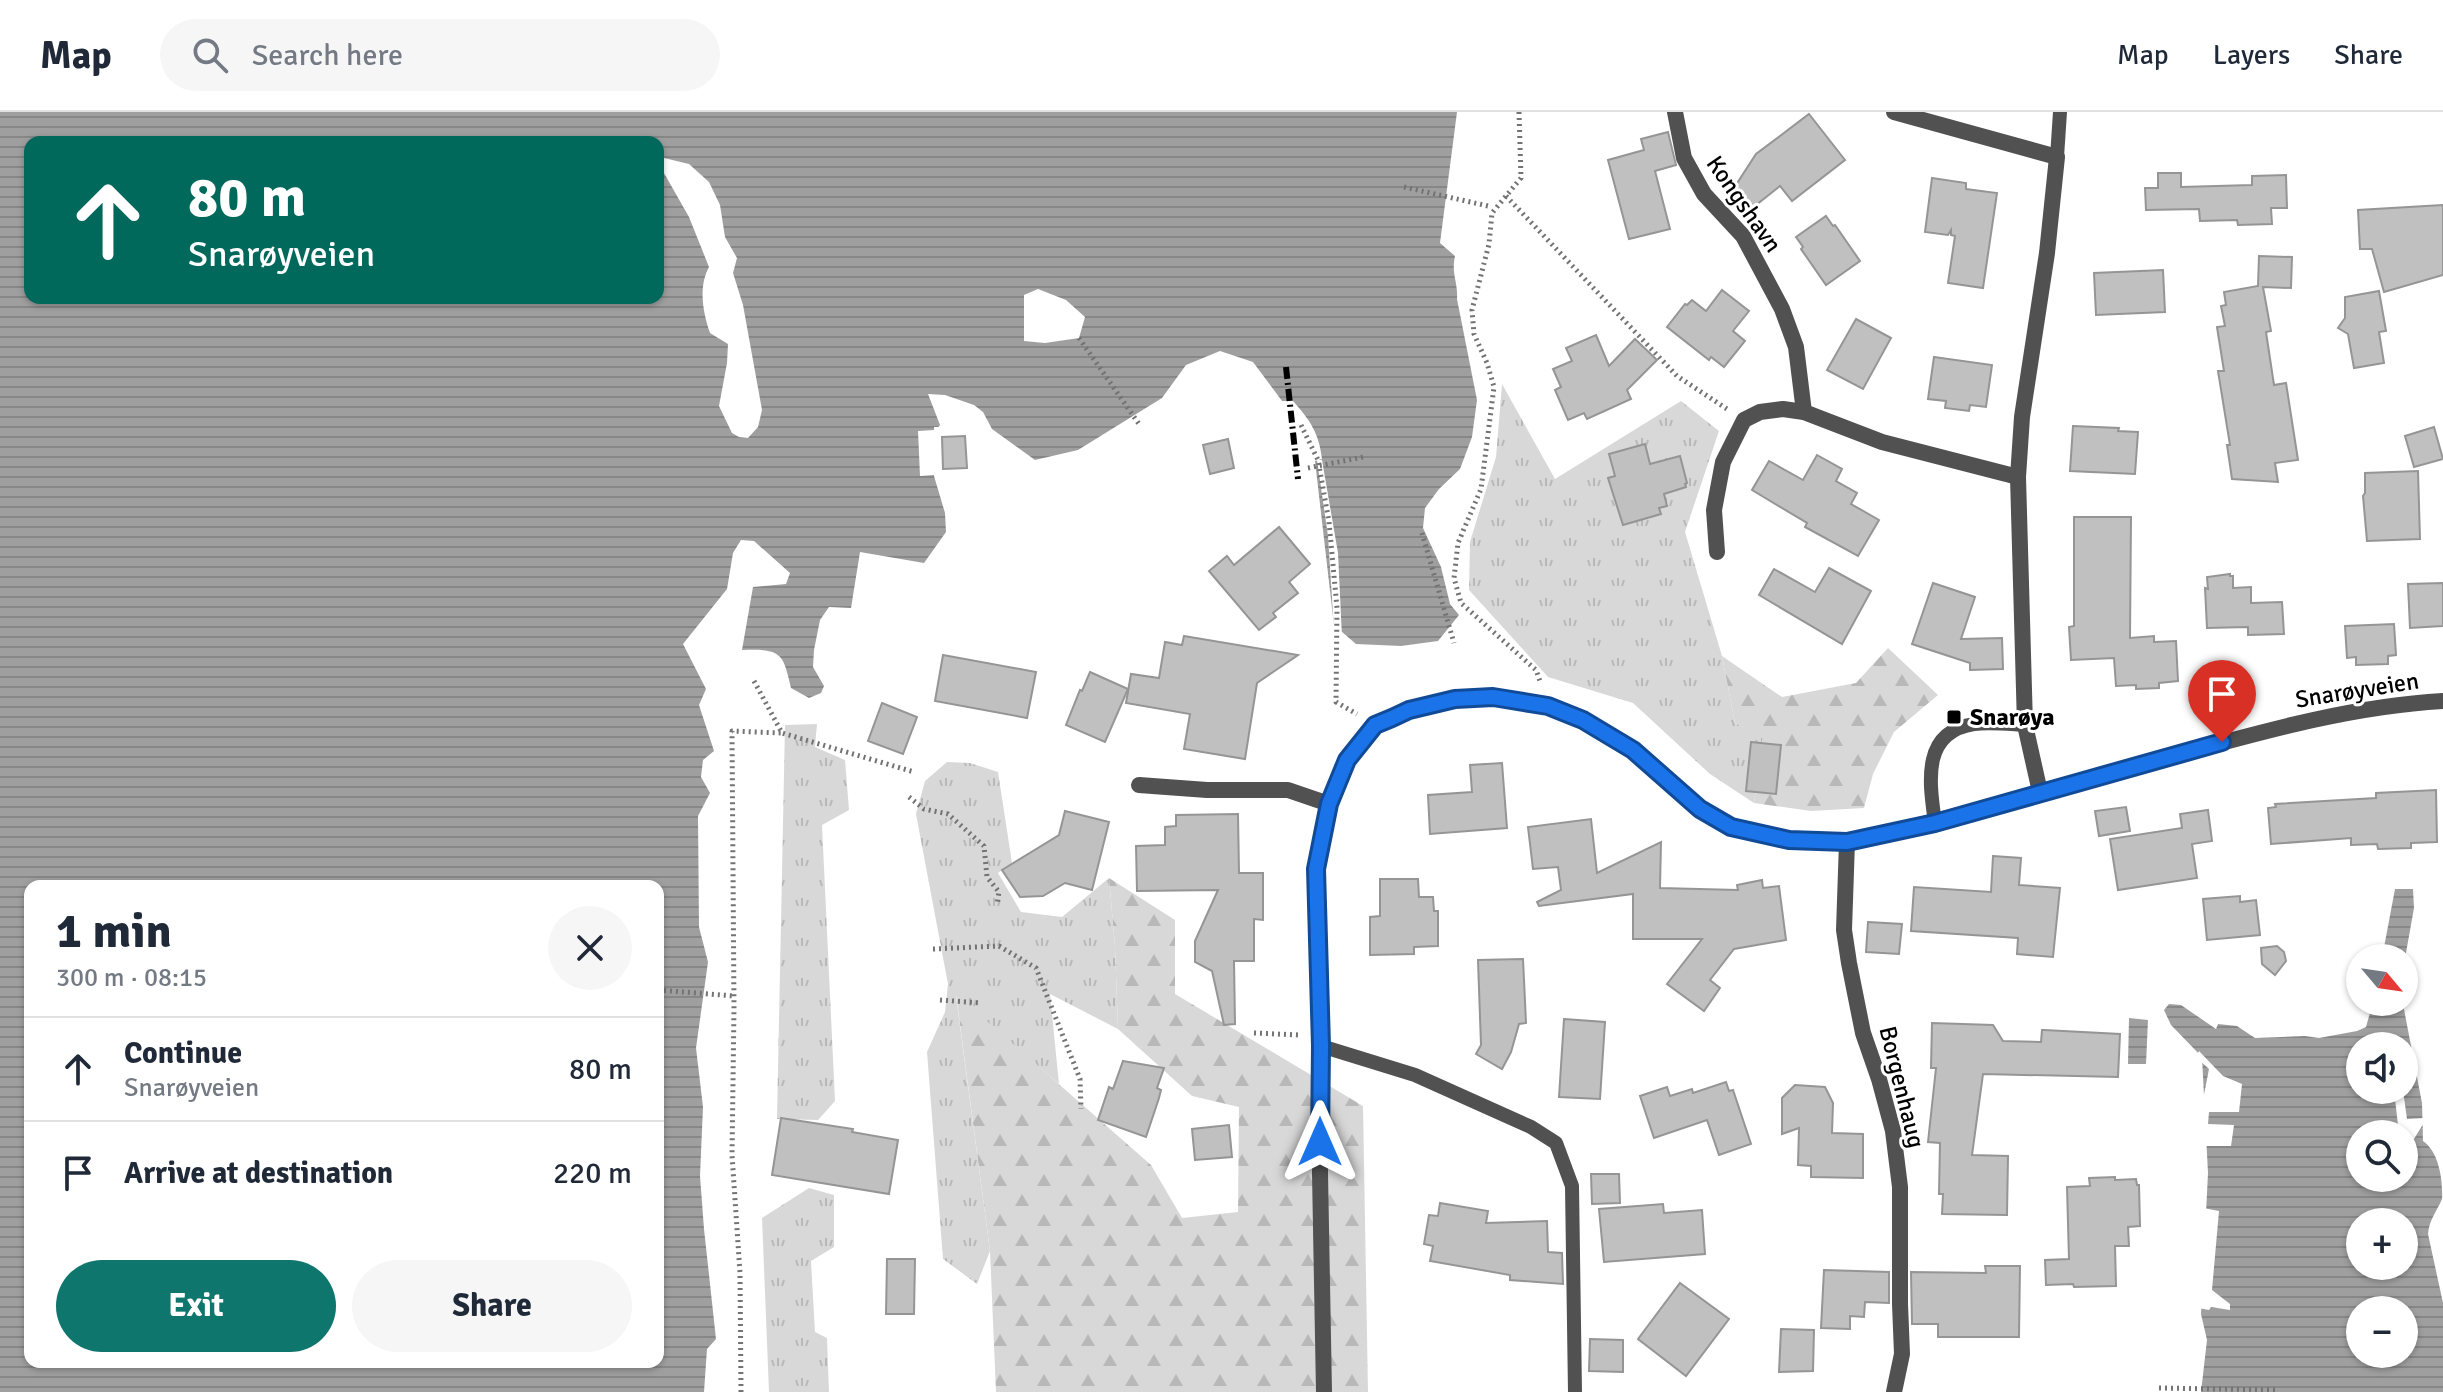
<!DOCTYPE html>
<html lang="en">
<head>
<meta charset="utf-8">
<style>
  :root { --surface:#fff; --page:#f6f6f7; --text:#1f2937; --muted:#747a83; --line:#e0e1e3; --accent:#0f766e }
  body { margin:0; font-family:Signika,sans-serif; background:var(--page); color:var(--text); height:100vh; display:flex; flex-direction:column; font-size:30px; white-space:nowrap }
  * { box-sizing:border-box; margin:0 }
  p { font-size:26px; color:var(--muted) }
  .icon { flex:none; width:44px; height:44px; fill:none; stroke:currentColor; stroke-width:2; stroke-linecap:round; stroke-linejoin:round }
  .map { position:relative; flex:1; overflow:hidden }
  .sheet { position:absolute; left:24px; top:768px; width:640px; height:488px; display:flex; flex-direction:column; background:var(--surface); border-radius:16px; box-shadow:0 2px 6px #0004 }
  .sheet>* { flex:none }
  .guide { position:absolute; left:24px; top:24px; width:640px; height:168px; border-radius:16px; box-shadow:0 2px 6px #0004; background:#00695c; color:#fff; overflow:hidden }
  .needle { width:52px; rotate:119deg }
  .tools { position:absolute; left:2346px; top:832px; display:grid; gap:16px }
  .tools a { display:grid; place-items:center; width:72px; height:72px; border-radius:50%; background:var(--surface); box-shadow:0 2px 6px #0004; font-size:40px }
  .pin { position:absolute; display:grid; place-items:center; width:68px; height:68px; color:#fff; margin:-82px -34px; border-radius:50% 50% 50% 0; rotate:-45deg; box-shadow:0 0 8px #0007 }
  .pin .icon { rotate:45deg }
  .me { position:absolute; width:88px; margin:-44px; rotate:0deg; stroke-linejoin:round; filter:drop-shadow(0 0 6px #0008) }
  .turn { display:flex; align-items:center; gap:28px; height:168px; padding:0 32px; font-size:36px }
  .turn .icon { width:104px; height:104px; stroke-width:2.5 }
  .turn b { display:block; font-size:56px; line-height:68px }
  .round { display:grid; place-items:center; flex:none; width:84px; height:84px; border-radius:42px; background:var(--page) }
  .summary { display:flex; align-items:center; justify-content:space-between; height:136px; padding:0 32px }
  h1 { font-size:48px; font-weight:700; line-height:60px }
  .primary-button { display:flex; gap:16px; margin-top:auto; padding:16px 32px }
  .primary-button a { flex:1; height:92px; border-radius:48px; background:var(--accent); color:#fff; font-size:32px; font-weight:700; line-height:92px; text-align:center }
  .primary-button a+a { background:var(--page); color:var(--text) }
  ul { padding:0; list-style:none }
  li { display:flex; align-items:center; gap:24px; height:104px; padding:0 32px; border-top:2px solid var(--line) }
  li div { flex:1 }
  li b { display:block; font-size:30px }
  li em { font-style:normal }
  header { display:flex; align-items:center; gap:48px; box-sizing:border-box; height:112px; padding:0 40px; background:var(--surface); border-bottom:2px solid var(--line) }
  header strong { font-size:38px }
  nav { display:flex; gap:44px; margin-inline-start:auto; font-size:28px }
  .search { width:560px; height:72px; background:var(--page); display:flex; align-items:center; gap:20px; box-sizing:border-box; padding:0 28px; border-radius:44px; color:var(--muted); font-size:30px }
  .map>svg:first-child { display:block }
</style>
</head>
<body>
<header>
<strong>Map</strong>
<div class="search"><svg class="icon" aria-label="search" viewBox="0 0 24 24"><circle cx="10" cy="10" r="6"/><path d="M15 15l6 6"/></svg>Search here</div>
<nav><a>Map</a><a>Layers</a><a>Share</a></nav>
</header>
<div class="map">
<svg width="2443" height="1280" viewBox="0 0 2443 1280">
  <defs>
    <pattern id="grass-tufts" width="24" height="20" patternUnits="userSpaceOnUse" patternTransform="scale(2)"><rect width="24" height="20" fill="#d8d8d8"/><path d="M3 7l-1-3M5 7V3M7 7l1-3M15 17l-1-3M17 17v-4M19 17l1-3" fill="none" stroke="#b8b8b8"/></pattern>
    <pattern id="forest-firs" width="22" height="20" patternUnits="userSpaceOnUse" patternTransform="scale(2)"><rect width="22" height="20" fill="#d8d8d8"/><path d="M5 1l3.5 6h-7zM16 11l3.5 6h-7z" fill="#b8b8b8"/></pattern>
    <pattern id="water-rules" width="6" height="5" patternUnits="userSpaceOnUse" patternTransform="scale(2)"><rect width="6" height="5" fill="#9f9f9f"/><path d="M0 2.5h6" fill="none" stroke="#878787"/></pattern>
  </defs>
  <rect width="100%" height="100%" fill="#fff"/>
  <g fill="url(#grass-tufts)">
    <path d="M1502,272L1555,367L1681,289L1719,319L1685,420L1722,544L1735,611L1763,625L1754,691L1710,662L1633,591L1548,565L1469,478L1470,430L1496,345Z"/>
    <path d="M817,612L815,635L845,648L849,698L822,713L835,989L818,1008L777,1007L785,613Z"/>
    <path d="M947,650L970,651L998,660L1012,751L998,761L1021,800L1062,805L1109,766L1115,835L1118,917L1050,882L1059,972L956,884L990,1139L977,1172L943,1147L927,940L945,900L948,872L916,702L925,669Z"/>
    <path d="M809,1076L834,1083V1135L811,1149L815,1220L827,1226L829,1280H769L762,1106Z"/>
  </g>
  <g fill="url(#forest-firs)">
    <path d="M1888,536L1938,583L1894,620L1873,662L1864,696L1811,699L1754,691L1763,626L1735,611L1722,544L1782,585L1856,571Z"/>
    <path d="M1109,766L1175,808V882L1363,994L1368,1280H996L990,1139L956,882L1151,1053L1182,1106L1238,1100L1239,995L1192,984L1118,917L1115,835Z"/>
  </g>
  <g fill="url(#water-rules)" fill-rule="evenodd">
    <path d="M0,0H1457L1440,131L1455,144C1451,162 1458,169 1457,187L1477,288L1472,325L1460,357L1439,377L1425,396L1423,416L1441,455L1450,492L1459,503L1438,529L1401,534L1356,532L1334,513L1315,349L1322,347C1319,321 1310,308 1293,289H1282L1253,250L1220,239L1186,253L1162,286L1078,338L1035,348L992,317L983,300L974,293L945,283L928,282L940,313L936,318L934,364L945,401L946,420L924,451L860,440L851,496L829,495L820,508L814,538L813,555L824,574L821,581L809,586L791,576C783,540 781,537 742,538L753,475L786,472L790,461L754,429L741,428L733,441L727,477L683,532L706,577L699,593L714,639L703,648L701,665L710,681L698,704L699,815L708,850L696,936L703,995L700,1064L704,1117L716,1227L707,1237L704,1280H0ZM30,30H658V186H30ZM664,46L689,52L709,70L720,93L725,125L737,146L733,161L743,193L762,298L758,315L748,326L739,325L732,321L719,294L727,251L728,232L710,221C703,201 698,175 709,155L689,105L660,54ZM1038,177L1066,188L1085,205L1079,226L1045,231L1024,229V183ZM30,774H658V1250H30Z"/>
    <path d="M2395,777H2413L2414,796L2404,852V846H2382Z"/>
    <path d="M2373,890L2403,892L2422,991L2423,1029C2439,1040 2443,1068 2442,1087C2437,1099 2429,1108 2428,1122L2443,1191V1280H2201L2207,1228L2201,1202L2208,1061L2202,945L2171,913L2164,898L2169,892L2181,893L2216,917L2218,912L2237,914L2255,926L2305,924L2319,926L2357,919L2366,915ZM2360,934H2404V978H2360ZM2360,1022H2404V1066H2360ZM2360,1110H2404V1154H2360ZM2360,1198H2404V1242H2360Z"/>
    <path d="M2129,906L2148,908L2146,952H2128Z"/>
  </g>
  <g fill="#fff">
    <path d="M934,315H941V318L938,358H935L934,363L920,364L918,319L934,318Z"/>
    <path d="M1317,348H1322L1338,441L1342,525L1334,518L1328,424Z"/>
    <path d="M2199,939L2223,964L2242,972L2239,1000H2209L2208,1012L2234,1013L2231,1034H2201L2200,1003L2209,957L2196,945Z"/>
    <path d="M2394,978H2403L2407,1007L2424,1006L2425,1009L2409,1035H2404V1022H2399Z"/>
    <path d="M2203,1096L2219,1099L2212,1178L2230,1192V1198L2211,1195L2209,1198L2198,1196Z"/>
  </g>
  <g fill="#c0c0c0" stroke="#959595" stroke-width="2">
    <path d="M1809,2L1845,48L1792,89L1780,74L1751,97L1734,76L1756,42Z"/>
    <path d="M1668,20L1676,53L1655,59L1670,117L1629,127L1608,48L1644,38L1641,27Z"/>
    <path d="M2158,61H2181V75L2252,73V64L2286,63L2287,96H2271L2272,112L2238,113L2237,108L2200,109L2199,97L2146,98L2145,76H2158Z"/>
    <path d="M1932,66L1966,71V77L1997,81L1983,176L1948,171L1955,124L1951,123V118L1948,123L1925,120Z"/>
    <path d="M2443,93V163L2384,180L2372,137H2360L2358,98Z"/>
    <path d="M1826,104L1833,114L1835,113L1860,149L1826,173L1801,137L1803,135L1796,125Z"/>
    <path d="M2259,144L2292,145L2291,176L2263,175L2271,219L2266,220L2274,273L2286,271L2298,348L2275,351L2278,370L2232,367L2227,333H2230L2218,259H2224L2217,215L2225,214L2221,194L2226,193L2224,180L2258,174Z"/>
    <path d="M2163,158L2165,200L2096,203L2094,161Z"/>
    <path d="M1722,178L1749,199L1733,219L1745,229L1724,255L1711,245L1709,248L1667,215L1685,192L1687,193L1692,188L1706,199Z"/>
    <path d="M2379,179L2386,219L2379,220L2384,251L2354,256L2348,222L2338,216L2345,206V185Z"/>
    <path d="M1856,207L1891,226L1863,277L1827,258Z"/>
    <path d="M1596,223L1609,254L1635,227L1657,248L1627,278L1631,287L1587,307L1584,301L1568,308L1555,278L1561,275L1553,257L1572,249L1566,236Z"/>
    <path d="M1934,245L1992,253L1986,295L1970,293L1969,299L1945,296L1946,289L1928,287Z"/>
    <path d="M2073,314L2119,316L2118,319L2138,320L2135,362L2070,359Z"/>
    <path d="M2434,315L2443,347L2414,355L2405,324Z"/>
    <path d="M965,324L967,356L943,357L942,325Z"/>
    <path d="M1228,327L1234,356L1210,362L1203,333Z"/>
    <path d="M1645,332L1650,352L1680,344L1687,371L1685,372L1686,375L1664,382L1667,394L1659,396L1661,402L1623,413L1608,366L1615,364L1609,342Z"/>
    <path d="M1817,343L1842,357L1836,369L1857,381L1851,392L1879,408L1858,444L1805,415L1807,411L1752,378L1769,349L1803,368Z"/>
    <path d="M2418,359L2420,427L2367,429L2363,384L2365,381V361Z"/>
    <path d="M2074,405H2131L2130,526L2154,524V530L2176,529L2178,569L2159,571V576L2136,577V573L2116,574L2114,546L2071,548L2069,515L2074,514Z"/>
    <path d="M1279,415L1310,452L1289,470L1298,481L1273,501L1276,505L1259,518L1209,459L1227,444L1234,453Z"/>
    <path d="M1829,456L1871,479L1842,532L1759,483L1774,457L1815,480Z"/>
    <path d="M2230,462V464H2233V476L2251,475V491L2282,490L2284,522L2248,523V515L2207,516L2205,476L2208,477L2207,465Z"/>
    <path d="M1933,471L1975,485L1961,527L2002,526L2003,557L1970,558V551L1912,532Z"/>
    <path d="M2443,471V514L2410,516L2408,472Z"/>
    <path d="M2394,512L2396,543L2388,544V552L2356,553V545L2347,546L2345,514Z"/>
    <path d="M1184,524L1298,543L1257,571L1245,647L1184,637L1190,602L1126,591L1131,562L1159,566L1165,530L1182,533Z"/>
    <path d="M943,543L1036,560L1027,606L935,589Z"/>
    <path d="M1090,560L1128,577L1105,630L1066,613L1080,578L1082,579Z"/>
    <path d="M882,591L917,605L903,642L868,629Z"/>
    <path d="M1751,630L1781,633L1776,682L1746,679Z"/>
    <path d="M1502,651L1507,716L1430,722L1428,683L1472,680L1470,653Z"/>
    <path d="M2436,678L2437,730L2411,731V736L2378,737L2377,732L2351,733V726L2271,732L2268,696L2276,695L2275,692L2376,686V681Z"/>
    <path d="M2126,695L2130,719L2099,724L2095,699Z"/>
    <path d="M2208,698L2212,729L2192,732L2197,766L2118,778L2110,727L2182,716L2180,702Z"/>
    <path d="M1065,699L1109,710L1092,778L1065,771L1043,784L1020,785L1002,758L1059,723Z"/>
    <path d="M1238,702L1239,761H1263V808L1254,807V849H1234L1235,912L1224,913L1212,859L1195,850V829L1218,778L1137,779L1136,734L1165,733V715L1176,714V703Z"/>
    <path d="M1591,707L1597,761L1661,730L1660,776L1738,778L1737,773L1762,768L1763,776L1779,774L1786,828L1734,837L1710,868L1720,876L1704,899L1667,872L1702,827H1633V782L1539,794L1537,790L1561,778L1558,755L1533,757L1528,715Z"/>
    <path d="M1993,744L2021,746L2019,773L2060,776L2053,845L2017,842L2018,826L1911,819L1914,775L1991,780Z"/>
    <path d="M1380,767H1418L1419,785H1433L1434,799H1438V834L1414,835V842L1370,843V805L1380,804Z"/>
    <path d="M2240,784V790L2256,788L2260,823L2207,828L2203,787Z"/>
    <path d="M1868,810L1902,812L1899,842L1866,840Z"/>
    <path d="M2277,834L2284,840L2286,849L2275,863L2262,852L2261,836Z"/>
    <path d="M1523,847L1526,911L1519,912L1511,940L1502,957L1476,942L1481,933L1478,848Z"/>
    <path d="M1564,907L1605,910L1600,987L1559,985Z"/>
    <path d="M1932,911L1993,913L2003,929L2041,930L2042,918H2044L2120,922L2118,965L1983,962L1972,1043L2008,1044L2007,1103L1942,1102L1943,1082H1939L1940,1031L1928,1030L1936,956H1931Z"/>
    <path d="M1123,949L1164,956L1157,976L1161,978L1159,986L1146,1025L1098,1008L1109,975L1113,977Z"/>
    <path d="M1726,970L1729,979L1733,978L1751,1032L1719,1043L1707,1008L1654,1026L1640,984L1667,975L1670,984L1692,977L1693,981Z"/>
    <path d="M1795,973L1825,975L1833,991L1832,1021L1863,1022V1066L1811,1065V1054L1798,1053L1799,1016L1782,1022V986Z"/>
    <path d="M781,1006L853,1017L852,1020L898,1028L889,1082L772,1063Z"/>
    <path d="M1229,1013L1232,1045L1195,1048L1192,1017Z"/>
    <path d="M1591,1062H1619L1620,1091L1592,1092Z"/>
    <path d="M2115,1065V1068L2136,1067L2137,1073H2139L2140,1114L2128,1115L2129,1134H2115L2116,1174L2074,1175L2073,1172L2046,1173L2045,1148L2069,1147L2067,1075L2090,1074L2089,1066Z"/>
    <path d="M1440,1091L1488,1099L1486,1111L1547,1109L1548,1140L1562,1141L1563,1172L1510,1168V1163L1430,1149L1433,1134L1424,1132L1429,1103L1438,1104Z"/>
    <path d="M1663,1092L1664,1101L1702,1098L1705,1142L1604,1150L1599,1097Z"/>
    <path d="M887,1147H915L914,1202H886Z"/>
    <path d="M1985,1154H2020L2019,1225H1938V1212H1912L1911,1160L1986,1161Z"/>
    <path d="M1824,1158L1889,1160V1191L1865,1190L1864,1205L1850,1204V1217L1821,1216Z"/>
    <path d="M1680,1171L1729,1207L1686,1264L1638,1227Z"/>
    <path d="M1781,1217L1814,1218L1813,1259L1779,1260Z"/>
    <path d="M1590,1227L1623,1228V1260L1589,1259Z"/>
  </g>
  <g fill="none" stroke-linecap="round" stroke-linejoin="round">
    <g stroke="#737373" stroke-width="5" stroke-dasharray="2 4" stroke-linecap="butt">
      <path d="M1519,0L1521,66L1492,101L1489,132L1472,198L1474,222L1487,251L1494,275L1481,377L1458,431L1454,466L1461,491L1536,558L1541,572"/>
      <path d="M1404,75L1488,94"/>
      <path d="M1506,84L1677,264L1727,297"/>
      <path d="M1079,226L1139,312"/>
      <path d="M1301,313L1318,348L1329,410L1337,496L1336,590L1357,602"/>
      <path d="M1308,356L1363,345"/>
      <path d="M1422,421L1454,531"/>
      <path d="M754,569L782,621L914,660"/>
      <path d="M909,685L924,697L948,702L984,734L987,765L999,780L997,793"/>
      <path d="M933,837L999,834L1036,856L1080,967L1081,997"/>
      <path d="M658,878L734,884"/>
      <path d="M940,888L981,891"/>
      <path d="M1254,921L1299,923"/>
      <path d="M2159,1276L2278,1278"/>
      <path d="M741,1280L740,1161L732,1043L734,895L732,619L782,621"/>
    </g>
    <g stroke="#515151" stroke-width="14">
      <path d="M2057,45L2060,0"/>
      <path d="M1935,711C1930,673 1920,620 1974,612C1990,610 2008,612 2025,613"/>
      <path d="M1321,934L1415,963L1531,1015L1556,1031L1572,1074L1575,1280"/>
    </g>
    <g stroke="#515151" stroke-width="16">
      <path d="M1675,0L1684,46L1704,82L1743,124L1782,197L1796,235L1804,300"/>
      <path d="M1894,0L2057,45L2047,141L2022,305L2018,365L2025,613L2040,680"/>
      <path d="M1717,440L1714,398L1723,350L1744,308L1760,300L1783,297L1804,300L1882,330L2018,365"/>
      <path d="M1139,673L1207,678H1288L1329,692"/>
      <path d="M1324,1280L1320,1061L1321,934L1316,757L1329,692L1347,648L1375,613L1409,598L1455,587L1493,585L1548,594L1583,608L1633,638L1700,697L1731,715L1789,728L1847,730L1844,818L1849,851L1863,921L1879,967L1893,1019L1900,1075V1192L1902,1242L1894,1280"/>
    </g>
    <path stroke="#515151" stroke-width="16" d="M1847,730C1962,705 2074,671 2188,640C2272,617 2356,594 2443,589"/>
    <path stroke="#000" stroke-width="6" stroke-dasharray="12 4 2 4" stroke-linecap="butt" d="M1286,255L1298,367"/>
  </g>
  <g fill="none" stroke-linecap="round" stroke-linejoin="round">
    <g stroke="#114b97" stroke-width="20">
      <path id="route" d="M1320,1030L1321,934L1316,757L1329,692L1347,648L1375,613L1392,606L1409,598L1455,587L1493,585L1548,594L1583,608L1633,638L1700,697L1731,715L1789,728L1847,730L1935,711L2222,630"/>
    </g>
    <use href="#route" stroke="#1a73e8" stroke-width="14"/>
  </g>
  <rect fill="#000" stroke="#fff" stroke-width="3" x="1946" y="597" width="16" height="16" rx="4"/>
  <g text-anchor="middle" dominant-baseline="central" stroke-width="6" stroke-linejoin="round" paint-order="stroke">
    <g font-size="24" fill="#000" stroke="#fff">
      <text transform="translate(1744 92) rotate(55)">Kongshavn</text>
      <text transform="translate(2357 578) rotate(-9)">Snarøyveien</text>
      <text transform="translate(1902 975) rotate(76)">Borgenhaug</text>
    </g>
    <g font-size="24" font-weight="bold" fill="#000" stroke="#fff" text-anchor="start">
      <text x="1970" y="605">Snarøya</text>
    </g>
  </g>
</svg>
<div class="tools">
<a><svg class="needle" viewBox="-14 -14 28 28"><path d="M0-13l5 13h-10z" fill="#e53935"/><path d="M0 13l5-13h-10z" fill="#747a83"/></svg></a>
<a><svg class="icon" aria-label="sound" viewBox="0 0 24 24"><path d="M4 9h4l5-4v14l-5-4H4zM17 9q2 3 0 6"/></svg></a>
<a><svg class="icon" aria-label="search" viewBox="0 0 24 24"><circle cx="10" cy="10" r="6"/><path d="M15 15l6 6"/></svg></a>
<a>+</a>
<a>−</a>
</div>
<div class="pin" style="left:2222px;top:630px;background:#d93025"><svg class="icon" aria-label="arrive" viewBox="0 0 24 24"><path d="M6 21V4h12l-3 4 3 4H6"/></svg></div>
<svg class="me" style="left:1320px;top:1030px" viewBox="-20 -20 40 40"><path d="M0-17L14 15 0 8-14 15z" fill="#1a73e8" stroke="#fff" stroke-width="4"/></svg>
<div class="guide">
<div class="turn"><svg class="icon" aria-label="ahead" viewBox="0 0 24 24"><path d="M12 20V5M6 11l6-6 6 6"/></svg><div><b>80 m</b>Snarøyveien</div></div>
</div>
<section class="sheet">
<div class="summary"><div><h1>1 min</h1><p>300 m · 08:15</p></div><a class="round"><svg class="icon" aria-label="close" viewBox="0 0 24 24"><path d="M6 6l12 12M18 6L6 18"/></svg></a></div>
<ul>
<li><svg class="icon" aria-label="ahead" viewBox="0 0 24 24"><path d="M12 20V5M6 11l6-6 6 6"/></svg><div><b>Continue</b><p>Snarøyveien</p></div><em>80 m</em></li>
<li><svg class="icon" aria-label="arrive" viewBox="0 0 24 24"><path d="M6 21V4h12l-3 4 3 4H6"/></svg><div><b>Arrive at destination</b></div><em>220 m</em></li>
</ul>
<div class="primary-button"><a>Exit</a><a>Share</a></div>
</section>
</div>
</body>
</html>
